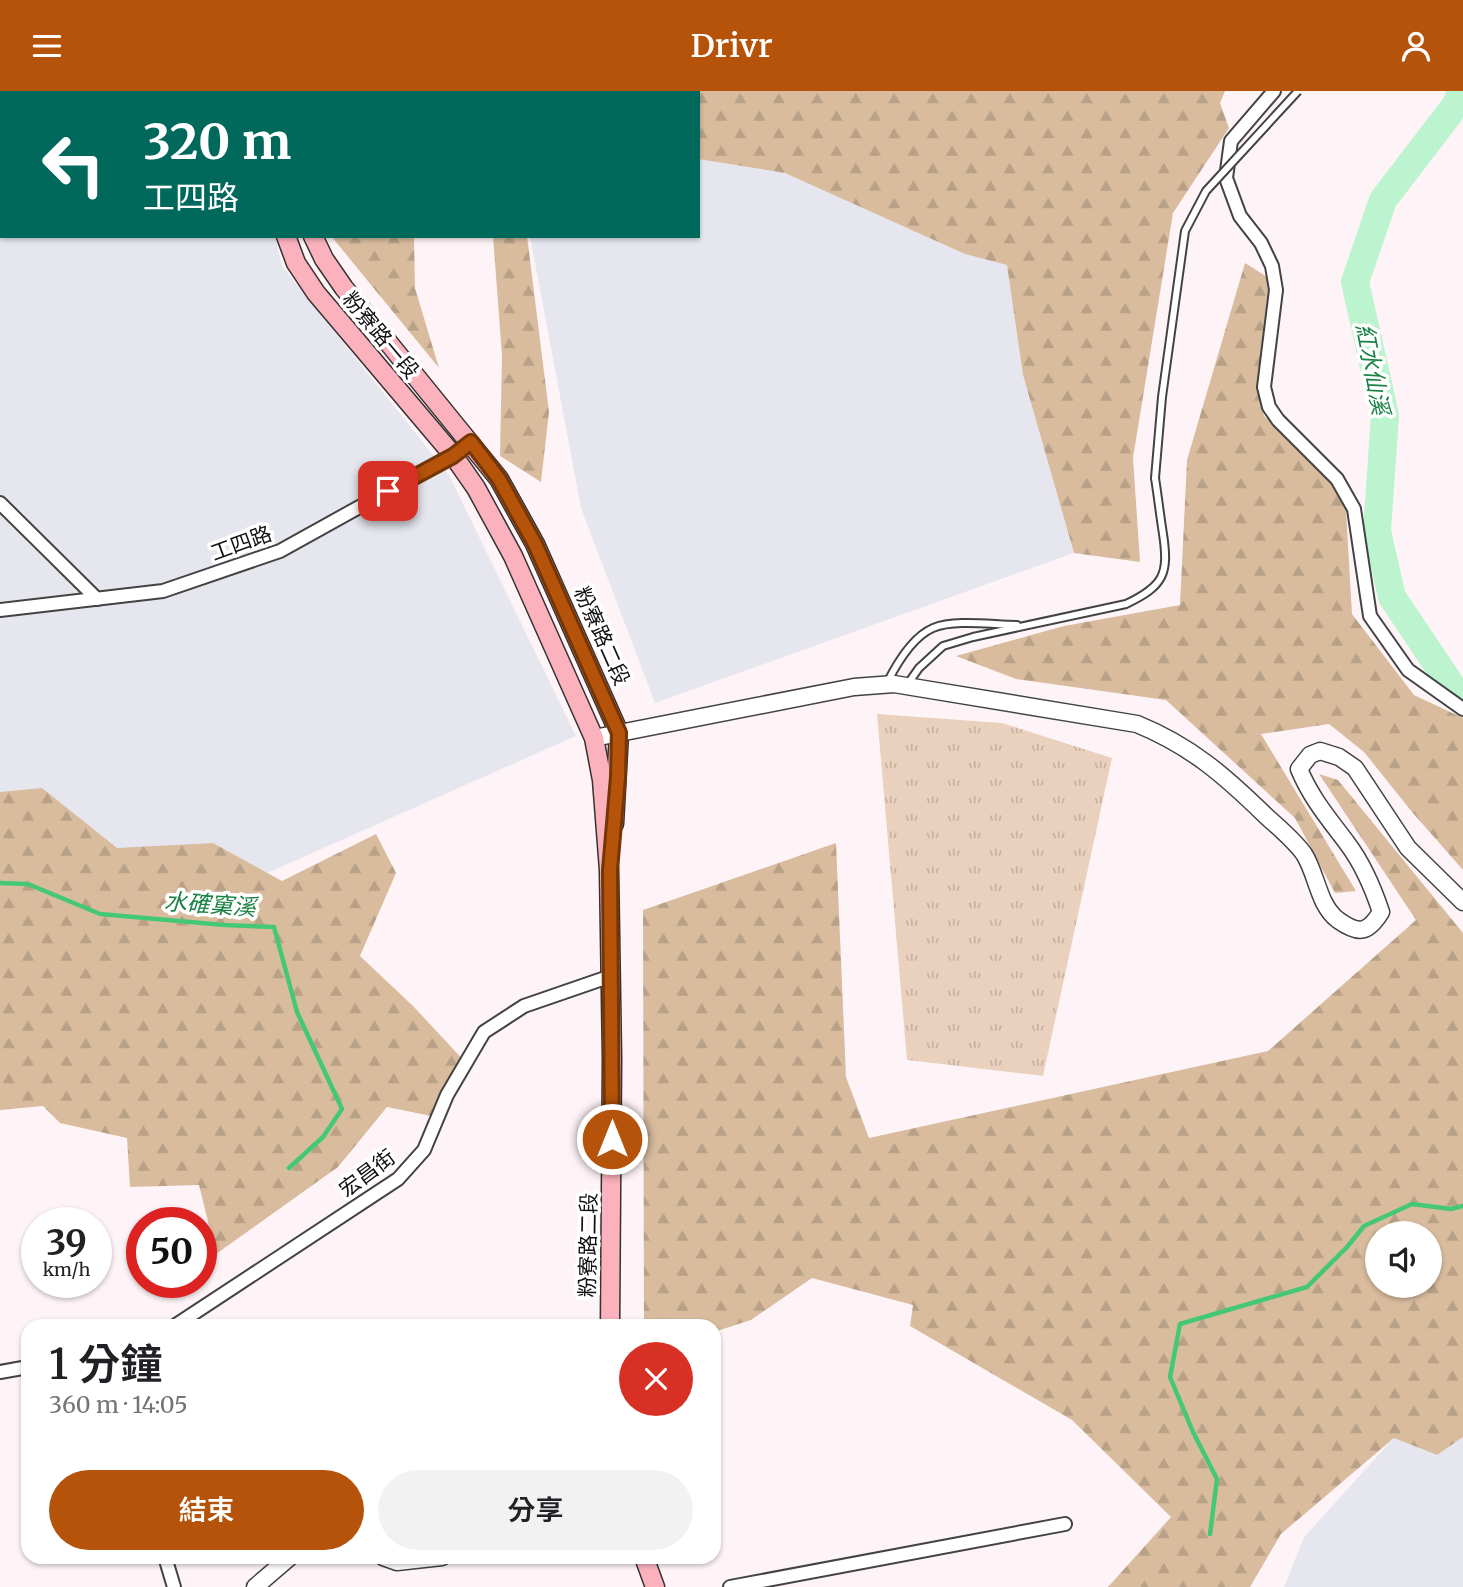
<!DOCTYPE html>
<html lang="zh-TW">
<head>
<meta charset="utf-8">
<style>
  :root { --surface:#fff; --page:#f2f2f2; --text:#202124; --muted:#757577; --accent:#b45309 }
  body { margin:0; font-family:Merriweather,"Noto Sans TC",serif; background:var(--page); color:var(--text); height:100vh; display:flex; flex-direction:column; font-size:26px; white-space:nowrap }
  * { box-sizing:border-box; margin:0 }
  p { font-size:23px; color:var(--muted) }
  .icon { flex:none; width:38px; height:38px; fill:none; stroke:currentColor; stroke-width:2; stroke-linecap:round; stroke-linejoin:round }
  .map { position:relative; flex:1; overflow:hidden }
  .details { position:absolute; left:21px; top:1228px; width:700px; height:245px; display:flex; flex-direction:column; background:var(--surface); border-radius:21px; box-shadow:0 2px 5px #0004 }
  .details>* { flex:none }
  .top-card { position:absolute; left:0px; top:0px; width:700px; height:147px; box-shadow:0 2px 5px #0004; background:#00695c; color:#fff; overflow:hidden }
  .fabs { position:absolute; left:1365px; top:1130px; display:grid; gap:14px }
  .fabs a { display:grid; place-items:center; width:77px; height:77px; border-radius:50%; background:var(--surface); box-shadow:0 2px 5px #0004; font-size:35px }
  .speed { position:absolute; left:21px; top:1116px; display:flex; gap:14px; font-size:35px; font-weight:700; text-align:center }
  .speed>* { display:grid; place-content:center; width:91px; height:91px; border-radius:50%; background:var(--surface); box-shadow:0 2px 5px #0004; line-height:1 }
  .speed small { font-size:18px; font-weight:400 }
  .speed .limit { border:10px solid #d22; background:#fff; color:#111 }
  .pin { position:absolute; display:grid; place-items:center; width:60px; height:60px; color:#fff; margin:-30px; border-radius:14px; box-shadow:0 4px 10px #0006 }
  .me { position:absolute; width:77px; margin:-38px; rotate:0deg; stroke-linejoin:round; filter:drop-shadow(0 0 5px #0008) }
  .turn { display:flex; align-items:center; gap:24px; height:147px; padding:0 28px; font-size:32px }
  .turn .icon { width:91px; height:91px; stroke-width:2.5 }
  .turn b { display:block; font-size:49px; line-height:60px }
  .round { display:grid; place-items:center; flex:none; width:74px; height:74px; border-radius:37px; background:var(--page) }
  .headline { display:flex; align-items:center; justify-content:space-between; height:119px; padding:0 28px }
  h1 { font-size:42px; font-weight:600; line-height:52px }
  .cta { display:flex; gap:14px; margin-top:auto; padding:14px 28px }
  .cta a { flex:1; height:80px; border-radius:42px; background:var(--accent); color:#fff; font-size:28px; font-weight:600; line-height:80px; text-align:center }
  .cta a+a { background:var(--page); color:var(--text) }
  header { display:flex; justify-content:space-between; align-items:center; height:91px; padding:0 28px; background:var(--accent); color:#fff; font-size:32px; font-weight:600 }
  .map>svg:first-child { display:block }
</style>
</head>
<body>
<header><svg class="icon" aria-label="menu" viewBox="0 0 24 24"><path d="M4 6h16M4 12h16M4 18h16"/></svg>Drivr<svg class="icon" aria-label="person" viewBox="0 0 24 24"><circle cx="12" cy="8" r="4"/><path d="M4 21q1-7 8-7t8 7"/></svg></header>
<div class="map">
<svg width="1463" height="1496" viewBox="0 0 1463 1496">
  <defs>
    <pattern id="grass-tufts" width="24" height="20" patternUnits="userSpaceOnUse" patternTransform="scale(1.75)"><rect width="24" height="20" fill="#e9d1be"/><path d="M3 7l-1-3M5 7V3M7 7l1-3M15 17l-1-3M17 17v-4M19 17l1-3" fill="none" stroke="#c7b2a2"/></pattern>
    <pattern id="forest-firs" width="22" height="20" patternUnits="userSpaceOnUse" patternTransform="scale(1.75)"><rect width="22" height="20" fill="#d9bc9e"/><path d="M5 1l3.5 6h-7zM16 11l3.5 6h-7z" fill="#b9a187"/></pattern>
  </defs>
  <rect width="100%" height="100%" fill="#fef4f7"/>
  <g fill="#e6e7ee">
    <path d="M0,0H240V2H2V145H275L282,175L449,384L576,645L211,807L0,767Z"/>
    <path d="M698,68L785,81L965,163L1008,174L1023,284L1074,462L655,612L581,417L530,145H698Z"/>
    <path d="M1463,1346V1496H1284L1304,1446L1394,1347L1437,1364Z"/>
  </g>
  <path fill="url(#grass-tufts)" d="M877,623L1002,632L1112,667L1043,985L907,969Z"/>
  <g fill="url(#forest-firs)" fill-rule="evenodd">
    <path d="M407,0H1225L1220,12L1229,37L1173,122L1133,367L1140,471L1074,462L1023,284L1007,174L965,163L785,82L698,68V2H404Z"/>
    <path d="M331,145H414L415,197L439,277Z"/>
    <path d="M493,145H527L549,321L541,391L500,365L502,265Z"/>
    <path d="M1245,172L1277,192L1258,299L1264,325L1345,402L1352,523L1414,604L1463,627V779L1412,721L1364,661L1329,633L1261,643L1356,800L1335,802L1295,727L1166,609L1016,588L956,565L1064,535L1180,514L1187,369Z"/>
    <path d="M1319,683L1338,689L1463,842V1346L1437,1364L1394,1347L1281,1443L1250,1496H1108L1171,1426L1072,1329L910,1235L913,1214L812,1187L751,1229L714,1241V1236L644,1235L643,819L836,752L846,986L869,1047L1268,960L1416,829ZM1377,1143H1430V1195H1377Z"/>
    <path d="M42,697L117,757L213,752L282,790L376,743L396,782L360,865L413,915L469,975L436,1026L387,1016L338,1076L216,1163L199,1094L130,1096L127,1047L60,1032L43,1015L0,1019V701Z"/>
  </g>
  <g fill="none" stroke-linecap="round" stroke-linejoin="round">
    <g stroke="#45c875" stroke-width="4.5">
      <path d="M0,792L28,793L100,823L224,834L274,836L297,921L342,1018L323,1046L289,1077"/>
      <path d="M1210,1443L1217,1388L1193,1341L1170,1286L1180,1233L1307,1196L1347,1156L1364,1135L1412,1113L1451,1118L1463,1115"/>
    </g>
    <path stroke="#bbf4ce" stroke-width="28" d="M1460,0L1458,11L1383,109L1355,191L1385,324L1377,440L1392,506L1455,600L1463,601"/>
    <g stroke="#434343" stroke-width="10">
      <g id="service">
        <path d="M887,592C897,572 912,546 933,537C955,528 993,534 1017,534"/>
        <path d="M907,594L919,577L943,555L973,546L1126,513C1164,495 1169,483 1163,443C1160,424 1158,406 1155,387"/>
      </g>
    </g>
    <g stroke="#434343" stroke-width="16">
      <g id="minor">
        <path d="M1274,0L1231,50L1226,87L1240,125L1261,152L1272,175L1276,199L1264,296L1269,316L1278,329L1337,388L1354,418L1370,525L1408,579L1463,618"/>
        <path d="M0,412L97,508"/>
        <path d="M0,519L163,500L280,460L453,364L471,351"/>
        <path d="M173,1236L398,1088L424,1059L447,1004L484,941L524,915L611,885"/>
        <path d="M0,1281L28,1276"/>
        <path d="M165,1466L174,1496"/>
        <path d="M730,1496L1065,1433"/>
      </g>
    </g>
    <g stroke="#434343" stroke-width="19">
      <g id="tertiary">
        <path d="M594,647L854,596L894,593L1137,633C1191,655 1225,685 1266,725C1278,736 1294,749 1304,763C1317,783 1318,814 1338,829C1359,844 1368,842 1381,821C1373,797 1363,773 1347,752C1329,728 1311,707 1299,678L1310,664L1320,660L1339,666L1355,677L1408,757L1463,811"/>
        <path d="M383,1466L397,1471L442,1466"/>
        <path d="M255,1496L290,1466"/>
      </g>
    </g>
    <g stroke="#323232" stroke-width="21">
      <g id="secondary">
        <path d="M250,0V2"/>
        <path d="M275,0L276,2"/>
        <path d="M286,145L296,172L316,202L453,364L476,397L513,465L594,647L602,689L609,779L612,968L610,1236"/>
        <path d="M313,145L324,168L344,197L499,388L535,453L619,642L614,733"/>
        <path d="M644,1466L655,1496"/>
      </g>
    </g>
    <use href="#service" stroke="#fff" stroke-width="6"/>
    <use href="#minor" stroke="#fff" stroke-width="12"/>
    <use href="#tertiary" stroke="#fff" stroke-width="16"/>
    <use href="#secondary" stroke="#fbb2bd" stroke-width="18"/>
    <g stroke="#434343" stroke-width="10" stroke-linecap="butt">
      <path id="service-bridge" d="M1155,387L1162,306L1185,140L1206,100L1298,0"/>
    </g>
    <use href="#service-bridge" stroke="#fff" stroke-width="6"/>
  </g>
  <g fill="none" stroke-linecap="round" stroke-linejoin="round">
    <g stroke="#753606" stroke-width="18">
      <path id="route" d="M388,400L453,365L471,351L499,388L535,453L619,642L618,686L610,779L612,1048"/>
    </g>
    <use href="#route" stroke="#b45309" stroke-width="12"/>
  </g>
  <g text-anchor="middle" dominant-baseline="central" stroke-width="7" stroke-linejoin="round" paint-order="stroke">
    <g font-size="21" fill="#101010" stroke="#fff">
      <text transform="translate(381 244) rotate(50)">粉寮路一段</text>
      <text transform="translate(241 452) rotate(-20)">工四路</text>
      <text transform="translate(602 545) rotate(66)">粉寮路二段</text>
      <text transform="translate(367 1082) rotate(-37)">宏昌街</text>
      <text transform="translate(588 1154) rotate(-89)">粉寮路二段</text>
    </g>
    <g font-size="23" font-style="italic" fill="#1b8245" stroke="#fff">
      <text transform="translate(1373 278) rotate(79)">紅水仙溪</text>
      <text transform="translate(210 813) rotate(4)">水確窠溪</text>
    </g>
  </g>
</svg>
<div class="fabs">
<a><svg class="icon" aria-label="sound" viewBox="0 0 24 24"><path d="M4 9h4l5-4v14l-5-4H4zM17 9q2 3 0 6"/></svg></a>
</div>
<div class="speed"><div>39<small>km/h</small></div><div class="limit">50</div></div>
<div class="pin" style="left:388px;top:400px;background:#d93025"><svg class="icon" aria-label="arrive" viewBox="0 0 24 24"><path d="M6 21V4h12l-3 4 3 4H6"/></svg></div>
<svg class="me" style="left:612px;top:1048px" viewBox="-20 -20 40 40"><circle r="17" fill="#b45309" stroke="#fff" stroke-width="3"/><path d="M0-11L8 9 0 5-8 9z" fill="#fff"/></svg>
<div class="top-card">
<div class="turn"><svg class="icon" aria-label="left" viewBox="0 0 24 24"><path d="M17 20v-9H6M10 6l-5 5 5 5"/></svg><div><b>320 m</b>工四路</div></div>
</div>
<section class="details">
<div class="headline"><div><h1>1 分鐘</h1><p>360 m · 14:05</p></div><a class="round" style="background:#d93025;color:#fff"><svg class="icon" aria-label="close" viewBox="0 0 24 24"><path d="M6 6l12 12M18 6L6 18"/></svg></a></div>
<div class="cta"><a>結束</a><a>分享</a></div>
</section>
</div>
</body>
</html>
